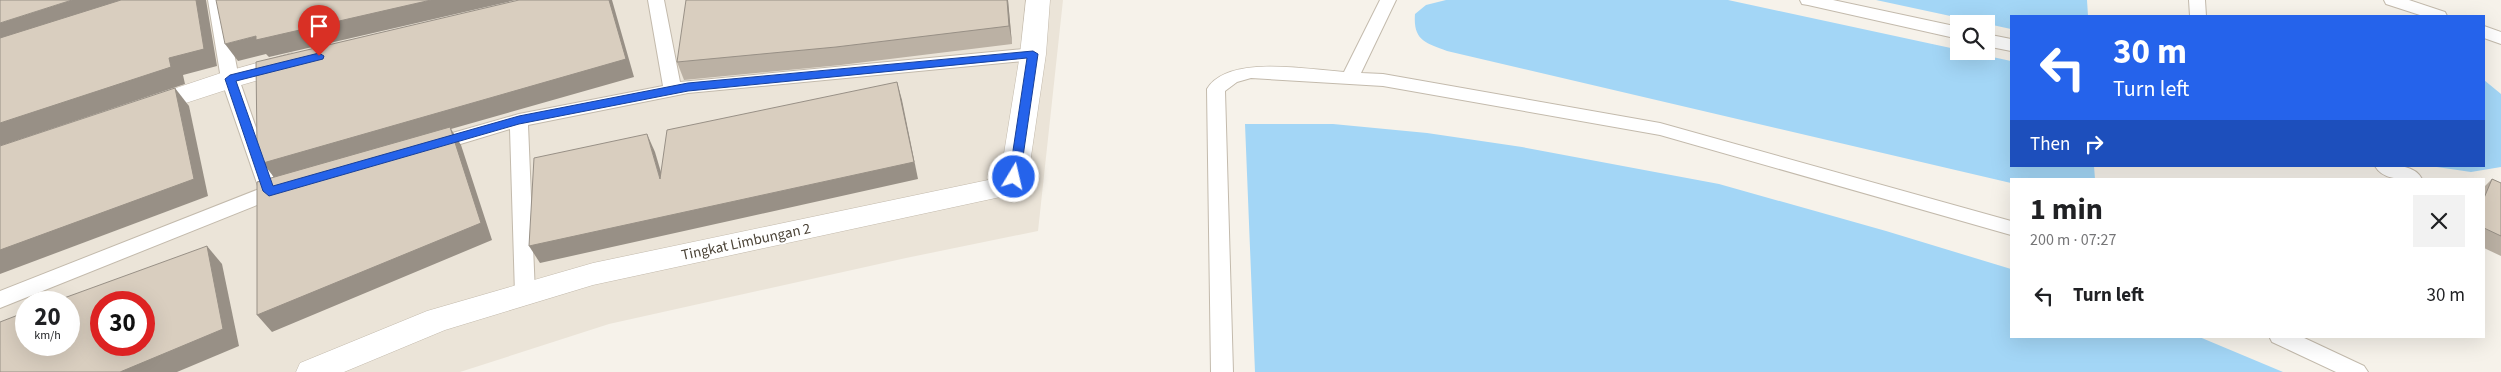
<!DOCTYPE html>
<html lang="en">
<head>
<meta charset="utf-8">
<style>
  :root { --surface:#fff; --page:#f2f2f2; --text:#202124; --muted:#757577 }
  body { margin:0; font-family:"Source Sans 3",sans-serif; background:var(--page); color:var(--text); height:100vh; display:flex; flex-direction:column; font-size:19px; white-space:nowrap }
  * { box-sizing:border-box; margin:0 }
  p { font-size:16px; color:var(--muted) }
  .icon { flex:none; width:28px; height:28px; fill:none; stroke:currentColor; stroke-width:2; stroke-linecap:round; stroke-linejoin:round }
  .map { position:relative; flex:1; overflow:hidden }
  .details { position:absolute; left:2010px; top:178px; width:475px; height:160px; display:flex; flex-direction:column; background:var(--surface); border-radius:0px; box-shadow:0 5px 20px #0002 }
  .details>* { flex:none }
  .guide { position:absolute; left:2010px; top:15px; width:475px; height:152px; border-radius:0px; box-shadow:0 5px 20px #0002; background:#2563eb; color:#fff; overflow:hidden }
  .tools { position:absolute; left:1950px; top:15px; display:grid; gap:10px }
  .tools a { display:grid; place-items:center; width:45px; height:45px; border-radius:0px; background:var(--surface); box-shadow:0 5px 20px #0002; font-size:25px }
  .speed { position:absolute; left:15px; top:291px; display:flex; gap:10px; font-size:25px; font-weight:700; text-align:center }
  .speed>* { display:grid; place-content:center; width:65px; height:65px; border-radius:50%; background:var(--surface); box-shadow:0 5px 20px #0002; line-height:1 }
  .speed small { font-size:12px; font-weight:400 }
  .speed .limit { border:8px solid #d22; background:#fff; color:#111 }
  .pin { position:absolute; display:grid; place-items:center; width:42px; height:42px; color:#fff; margin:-51px -21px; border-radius:50% 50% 50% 0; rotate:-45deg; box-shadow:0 0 5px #0007 }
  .pin .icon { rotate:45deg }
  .me { position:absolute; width:55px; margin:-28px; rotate:9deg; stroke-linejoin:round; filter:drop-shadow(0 0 4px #0008) }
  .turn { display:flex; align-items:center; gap:18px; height:105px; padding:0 20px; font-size:22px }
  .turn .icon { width:65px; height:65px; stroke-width:2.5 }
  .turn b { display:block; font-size:35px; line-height:42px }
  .then { display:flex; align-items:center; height:48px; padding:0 20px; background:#0003; gap:10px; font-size:19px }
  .round { display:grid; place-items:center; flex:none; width:52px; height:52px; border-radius:0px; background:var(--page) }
  .summary { display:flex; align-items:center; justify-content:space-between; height:85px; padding:0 20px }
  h1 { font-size:30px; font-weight:700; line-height:38px }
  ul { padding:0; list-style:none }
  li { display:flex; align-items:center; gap:15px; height:65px; padding:0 20px }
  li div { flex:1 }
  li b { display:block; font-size:19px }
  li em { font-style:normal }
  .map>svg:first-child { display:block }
</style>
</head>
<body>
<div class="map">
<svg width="2501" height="372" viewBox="0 0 2501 372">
  <rect width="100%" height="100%" fill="#f6f2ea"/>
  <path fill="#ebe4d8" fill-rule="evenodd" d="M0,0H1063L1038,231L906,258L609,324L460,372H0ZM26,302H69V345H26ZM101,302H144V345H101Z"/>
  <g fill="#a3d6f6">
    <path d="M1446,0H1728L2011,61V166H2094L2095,179H2011V183L1447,51C1425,43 1413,40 1415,14L1426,5Z"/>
    <path d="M1876,0H2087L2088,16H2011V29Z"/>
    <path d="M2484,80L2501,94V167L2471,172L2430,166H2484Z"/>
    <path d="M1245,124H1333L1427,133L1522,147L1719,184L1886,231L2011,269V336H2197L2283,372H1255Z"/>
  </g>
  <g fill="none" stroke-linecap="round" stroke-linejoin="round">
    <g stroke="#c3baac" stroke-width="2">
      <g id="lane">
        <path d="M208,0H224L239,79L275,182L287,183L289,188L287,193L0,308V291L259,189L221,79Z"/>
        <path d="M648,0H664L680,82L1033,48L1039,50L1042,54L1039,58L1033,60L688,93L528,125L535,294L532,300L525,302L518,300L515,294L510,129L434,152L428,150L425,145L428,140L519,114L663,86Z"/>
        <path d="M1380,0H1396L1361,73L1383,74L1660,123L2011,221V235L1660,135L1383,86L1251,78L1237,82L1225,91L1233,372H1211L1207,89C1228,54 1309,70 1344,72Z"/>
        <path d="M1800,0H1833L1959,27V39L1808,5L1802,4Z"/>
        <path d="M2189,0H2205L2206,16H2190Z"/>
        <path d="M2384,0H2409L2445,12L2447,16H2423L2386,4Z"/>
        <path d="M2484,26L2501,32V44L2484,38Z"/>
        <path d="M1986,34L2011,39V51L1986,46Z"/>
        <path d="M2375,166C2390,166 2414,163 2422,179C2407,179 2384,182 2375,166Z"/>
        <path d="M2269,336H2300L2364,366L2368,372H2336L2272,342Z"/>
      </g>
    </g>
    <g stroke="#c3baac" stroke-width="1">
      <g id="street">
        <path d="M1026,0H1050L1046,54L1028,177L1024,184L1005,196L593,285L445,330L344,372H296L300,363L427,311L593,263L988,180L1001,172L1020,54Z"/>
        <path d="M292,53L301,56L305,62L301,68L238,86L146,116L137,113L133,107L137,101L221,73Z"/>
      </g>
    </g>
    <use href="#lane" fill="#fff" fill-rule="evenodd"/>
    <use href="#street" fill="#fff" fill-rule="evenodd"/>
  </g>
  <g fill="#bbb1a4">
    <path d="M1008,0L1012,44L841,65L684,80L677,62Z"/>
    <path d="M2492,179L2501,183V256L2484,248V187Z"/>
  </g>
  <g fill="#989086">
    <path d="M72,0H141L0,45V23Z"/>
    <path d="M196,0H206L217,66L183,75L185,84L0,146V123L169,58Z"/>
    <path d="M431,0H516L269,57L266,54L238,61L225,44L256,36Z"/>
    <path d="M609,0H612L634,77L451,129L461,145L492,240L272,332L257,315L276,180L263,163Z"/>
    <path d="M1007,0H1008L1012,44L1009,26Z"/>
    <path d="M897,82L902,100L918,179L540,263L529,246Z"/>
    <path d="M175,88L189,106L208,196L0,274V250Z"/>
    <path d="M647,134L655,152L668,196L660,179Z"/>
    <path d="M207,246L222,264L239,346L177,372H120Z"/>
  </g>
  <g fill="#d9cebf" stroke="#989086" fill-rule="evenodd">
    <path d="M0,0H72L0,23Z"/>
    <path d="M121,0H196L204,49L169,58L171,67L0,123V38Z"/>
    <path d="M216,0H431L256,40V36L225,44Z"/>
    <path d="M519,0H609L626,59L263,163L257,146L256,62Z"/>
    <path d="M686,0H1007L1009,26L836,47L677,62Z"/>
    <path d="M897,82L914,162L529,246L534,158L647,134L660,179L667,130Z"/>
    <path d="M175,88L194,179L0,250V146Z"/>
    <path d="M450,127L481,223L257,315V182Z"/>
    <path d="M2492,179L2501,183V236L2484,228V198Z"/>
    <path d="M207,246L223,329L120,372H0V322L26,312V345H69V302H53ZM101,302H144V345H101Z"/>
  </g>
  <path fill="#2563eb" stroke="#184099" d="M1033,51L1038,54L1020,177L1014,181L1009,177L1027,58L688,91L519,124L269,196L263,191L225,79L230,75L319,53L324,56L323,59L236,81L273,186L519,116L688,83Z"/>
  <g text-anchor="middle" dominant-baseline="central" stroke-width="4" stroke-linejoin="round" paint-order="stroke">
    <g font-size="15" fill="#4b4337" stroke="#fff">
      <text transform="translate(746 242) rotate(-12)">Tingkat Limbungan 2</text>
    </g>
  </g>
</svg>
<div class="tools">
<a><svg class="icon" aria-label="search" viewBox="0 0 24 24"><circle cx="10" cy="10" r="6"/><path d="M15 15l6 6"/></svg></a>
</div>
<div class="speed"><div>20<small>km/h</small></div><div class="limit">30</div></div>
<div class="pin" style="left:319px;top:56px;background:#d93025"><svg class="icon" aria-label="arrive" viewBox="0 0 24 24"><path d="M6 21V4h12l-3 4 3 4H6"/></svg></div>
<svg class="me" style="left:1014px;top:177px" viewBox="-20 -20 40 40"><circle r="17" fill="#2563eb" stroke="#fff" stroke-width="3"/><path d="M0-11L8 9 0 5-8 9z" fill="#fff"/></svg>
<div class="guide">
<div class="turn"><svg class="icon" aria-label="left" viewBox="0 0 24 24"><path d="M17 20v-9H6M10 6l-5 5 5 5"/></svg><div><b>30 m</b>Turn left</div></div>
<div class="then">Then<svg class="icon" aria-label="right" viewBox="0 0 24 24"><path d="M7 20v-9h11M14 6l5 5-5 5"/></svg></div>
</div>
<section class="details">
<div class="summary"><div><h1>1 min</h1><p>200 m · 07:27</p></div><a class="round"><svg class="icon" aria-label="close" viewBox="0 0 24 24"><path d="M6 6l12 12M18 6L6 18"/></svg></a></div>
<ul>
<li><svg class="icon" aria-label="left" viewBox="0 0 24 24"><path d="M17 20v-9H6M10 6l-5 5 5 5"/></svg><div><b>Turn left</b></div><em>30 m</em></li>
</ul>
</section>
</div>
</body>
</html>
